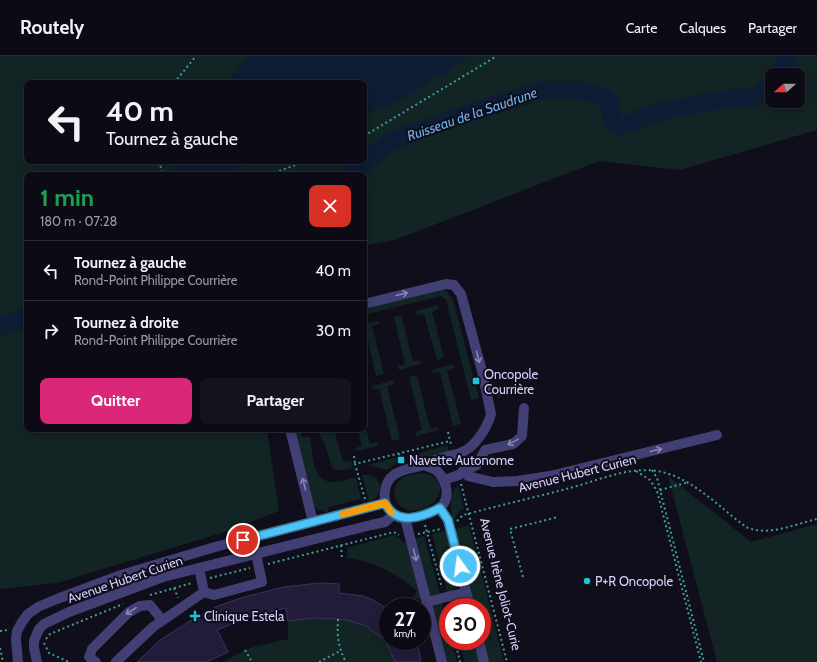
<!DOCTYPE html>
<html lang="fr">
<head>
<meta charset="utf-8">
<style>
  :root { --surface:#0c0a14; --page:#15131d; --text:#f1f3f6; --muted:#9a9aa0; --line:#2c2b34; --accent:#db2777 }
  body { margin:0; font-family:Cabin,sans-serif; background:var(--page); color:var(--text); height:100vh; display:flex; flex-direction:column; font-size:15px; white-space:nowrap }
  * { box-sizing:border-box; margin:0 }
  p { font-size:13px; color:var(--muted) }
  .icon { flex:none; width:22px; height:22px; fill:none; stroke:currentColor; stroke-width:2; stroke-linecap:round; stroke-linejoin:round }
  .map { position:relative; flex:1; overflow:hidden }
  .details { position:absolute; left:24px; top:116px; width:343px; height:260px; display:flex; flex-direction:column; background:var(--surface); border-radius:8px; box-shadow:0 2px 10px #0003,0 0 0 1px var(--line) }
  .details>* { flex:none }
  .guide { position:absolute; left:24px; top:24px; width:343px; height:84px; border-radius:8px; box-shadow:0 2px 10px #0003,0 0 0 1px var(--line); background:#0c0a14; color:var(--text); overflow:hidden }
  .needle { width:26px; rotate:249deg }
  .buttons { position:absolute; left:765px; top:12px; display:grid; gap:8px }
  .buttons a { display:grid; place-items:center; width:40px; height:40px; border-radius:8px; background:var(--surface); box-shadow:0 2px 10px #0003,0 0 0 1px var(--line); font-size:20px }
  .speed { position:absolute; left:379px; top:542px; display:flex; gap:8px; font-size:20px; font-weight:700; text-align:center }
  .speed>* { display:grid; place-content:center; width:52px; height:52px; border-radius:50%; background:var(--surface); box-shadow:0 2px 10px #0003,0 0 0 1px var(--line); line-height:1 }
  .speed small { font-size:10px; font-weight:400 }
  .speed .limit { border:6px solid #d22; background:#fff; color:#111 }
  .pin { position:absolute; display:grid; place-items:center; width:34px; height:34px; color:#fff; margin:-17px; border:2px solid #fff; border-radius:50%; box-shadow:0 1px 4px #0007 }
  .me { position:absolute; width:44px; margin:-22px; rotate:346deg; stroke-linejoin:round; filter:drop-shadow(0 0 3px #0008) }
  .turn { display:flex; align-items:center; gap:14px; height:84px; padding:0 16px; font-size:18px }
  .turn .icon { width:52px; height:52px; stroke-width:2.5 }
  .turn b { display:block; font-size:28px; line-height:34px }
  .round { display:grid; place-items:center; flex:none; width:42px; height:42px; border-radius:8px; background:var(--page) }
  .overview { display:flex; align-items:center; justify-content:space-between; height:68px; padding:0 16px }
  h1 { font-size:24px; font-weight:700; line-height:30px; color:#1e9e55 }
  .button { display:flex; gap:8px; margin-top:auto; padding:8px 16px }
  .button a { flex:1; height:46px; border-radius:8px; background:var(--accent); color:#fff; font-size:16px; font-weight:700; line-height:46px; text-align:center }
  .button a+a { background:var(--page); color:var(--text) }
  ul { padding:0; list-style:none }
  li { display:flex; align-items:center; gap:12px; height:60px; padding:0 16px; border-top:1px solid var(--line) }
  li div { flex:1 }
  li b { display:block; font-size:15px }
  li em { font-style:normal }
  header { display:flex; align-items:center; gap:24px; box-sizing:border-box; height:56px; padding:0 20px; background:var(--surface); border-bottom:1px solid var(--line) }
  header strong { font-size:19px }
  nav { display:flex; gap:22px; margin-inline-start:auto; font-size:14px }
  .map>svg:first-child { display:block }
</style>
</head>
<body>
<header>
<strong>Routely</strong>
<nav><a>Carte</a><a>Calques</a><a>Partager</a></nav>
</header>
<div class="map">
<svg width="817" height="606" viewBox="0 0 817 606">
  <rect width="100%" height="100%" fill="#100e1b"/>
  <g fill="#122424" fill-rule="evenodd">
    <path d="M0,0H817V74L680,114L599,105L395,184L364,190V119H27V373H267L279,455L228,475L57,527L0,533ZM772,19H798V45H772ZM27,27H364V105H27Z"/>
    <path d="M444,232L453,244L479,342L471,344L446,244L441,240L364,259V252Z"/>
    <path d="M438,249L439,253L432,256L444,302L437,304L424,258L417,259L416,255Z"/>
    <path d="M401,259L413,305L420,304L421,308L399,314L398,310L405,308L394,261Z"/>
    <path d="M378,265L379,268L372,270L384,318L376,320L364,268Z"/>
    <path d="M453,308L454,312L447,314L461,368L453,370L440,316L433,317L432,314Z"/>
    <path d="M417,319L430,372L438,371L439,374L416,380L415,376L422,374L409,321Z"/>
    <path d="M393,324L394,328L387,330L400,383L392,385L379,332L373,334L372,330Z"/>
    <path d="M364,364L370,388L377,386L378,390L356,395L355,392L362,390L357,373H364Z"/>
    <path d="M294,373H300L302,381L310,380C313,396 310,426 334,426C341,426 349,423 356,421L361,443L328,451V456C321,456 318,454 313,449Z"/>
    <path d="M326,373H334L343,406L351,405L353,412C346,414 338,416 332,412L325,389L319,377L326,376Z"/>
    <path d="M447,389L449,396L426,402L410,403L409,400Z"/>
    <path d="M397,401V406L387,414L368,409Z"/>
    <path d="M423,417C462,425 426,468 402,451C392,444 392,429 402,422C407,419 416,418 423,417Z"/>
    <path d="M362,419C367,419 372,419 375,422C386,429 378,443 369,446Z"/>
    <path d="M668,420L751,486L817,468V606H717Z"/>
    <path d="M458,429L464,453L460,454L453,465C450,453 449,438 458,429Z"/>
    <path d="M469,469L504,606H489L482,579V551H475L455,473Z"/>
    <path d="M446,474L459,525L456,532L447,536L432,478Z"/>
    <path d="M394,479L404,486L409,485L424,542L417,543L412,542L417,535C396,517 375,506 347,502V492Z"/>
    <path d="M424,480L440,538L429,541L414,483Z"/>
    <path d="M442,546L448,571V585H452L457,606H446L431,549Z"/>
    <path d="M314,562C351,563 383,566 395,606H223L245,594L257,590L288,583V565Z"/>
    <path d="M459,585H475L480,606H465Z"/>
  </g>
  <g fill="#0e1c34">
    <path d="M248,0H469L446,17L433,22L412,37L390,49L364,58V27H226L247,3Z"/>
    <path d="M179,105H256L226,119H174V115Z"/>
  </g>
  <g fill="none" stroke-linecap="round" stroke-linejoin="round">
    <g stroke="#0e1c34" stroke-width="18">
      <path d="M780,19L788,0"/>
      <path d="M349,119L390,86L450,63L543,34H579L604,41L610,47L612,65L621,70L665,54L733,42L756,41L772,30"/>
      <path d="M0,271L27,261"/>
    </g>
  </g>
  <path fill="#221c3a" stroke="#3b3262" d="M319,527L339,528V537L363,540L373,544L388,553V585H416L419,594L421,606H395L386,585L366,570L347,564L338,563L314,562L288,565L286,552L255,559L217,574L228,596L207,606H137L160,584L198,560L218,550L244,541L284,531Z"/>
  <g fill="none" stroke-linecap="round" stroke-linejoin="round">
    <g stroke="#3c9f98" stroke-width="2" stroke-dasharray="2 3" stroke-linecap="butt">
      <path d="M174,27L196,0"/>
      <path d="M364,80L497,0"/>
      <path d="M159,105L163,119"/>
      <path d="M270,119L305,105"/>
      <path d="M448,376L450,385"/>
      <path d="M399,398L401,406"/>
      <path d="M354,400L355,408"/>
      <path d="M652,414L657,422L704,606"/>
      <path d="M636,415L650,424L657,435L701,606"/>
      <path d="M461,428L507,606"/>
      <path d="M660,434L689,426"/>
      <path d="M365,443L355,408L450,385L452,390"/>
      <path d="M457,465L463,459C497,450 532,442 566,433C599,425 635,406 669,418C697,427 723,454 746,471C768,481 795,468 817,463"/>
      <path d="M425,469L442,532"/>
      <path d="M418,478L441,473"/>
      <path d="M341,489L342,503"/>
      <path d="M268,508L394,476L399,479"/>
      <path d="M523,521L510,473L558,461"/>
      <path d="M210,522L250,512"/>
      <path d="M174,532L178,542"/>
      <path d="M150,539L192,527"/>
      <path d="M446,550L448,557"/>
      <path d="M338,563C337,580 338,591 346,606"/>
      <path d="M0,575L8,574"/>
      <path d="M46,583L50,578L123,548"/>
      <path d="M455,585L460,606"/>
      <path d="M44,587L49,597L69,606"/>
      <path d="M0,592L3,606"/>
      <path d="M245,594L252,606"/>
      <path d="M319,606L340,595"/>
    </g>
    <g stroke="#413f74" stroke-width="10">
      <path d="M364,248L446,228L454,229L461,238L482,315L491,358C487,372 475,392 460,397C448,401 435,402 425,409"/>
      <path d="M290,373L313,466"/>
      <path d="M425,409C428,411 433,412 436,414C445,422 450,437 444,447C438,457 409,465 398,461C396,461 395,459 393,458C381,448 382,427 395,418C403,413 415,411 425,409Z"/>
      <path d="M466,414L477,409L485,394L513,388L522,380L524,352"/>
      <path d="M468,420L493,426L517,425L550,420L717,379"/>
      <path d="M444,424L459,419L463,415"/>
      <path d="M439,452L448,464L470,551"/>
      <path d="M405,462L442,606"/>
      <path d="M204,536L214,539L262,526L256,498"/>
      <path d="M427,546L466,536"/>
      <path d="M479,585L484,606"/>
      <path d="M18,606L16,583L17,575L22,566L28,558L38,551L57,543L121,519L215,491L385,447"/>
      <path d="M37,606L34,592V585L39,573L44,568L69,556L163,521L371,469L385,466L394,458"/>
      <path d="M96,606L89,601L92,593L129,556L140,550L150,549L162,564"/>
      <path d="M116,606L153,571L204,536L199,512"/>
    </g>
  </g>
  <defs><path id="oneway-shaft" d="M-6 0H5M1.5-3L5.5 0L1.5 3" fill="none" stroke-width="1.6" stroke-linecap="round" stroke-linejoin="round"/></defs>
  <g stroke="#8a87b6">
    <use href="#oneway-shaft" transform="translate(402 238) rotate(-14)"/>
    <use href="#oneway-shaft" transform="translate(478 301) rotate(76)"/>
    <use href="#oneway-shaft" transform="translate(513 386) rotate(151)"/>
    <use href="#oneway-shaft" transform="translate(656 394) rotate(-14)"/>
    <use href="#oneway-shaft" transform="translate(304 428) rotate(-104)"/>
    <use href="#oneway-shaft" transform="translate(415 499) rotate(76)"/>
    <use href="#oneway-shaft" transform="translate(131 555) rotate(147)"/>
  </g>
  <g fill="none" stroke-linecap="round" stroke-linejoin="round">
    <g stroke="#337fa1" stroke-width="10">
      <path id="route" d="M243,484L385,447C397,470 420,462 440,452L448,464L460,510"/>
    </g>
    <use href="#route" stroke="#4fc3f7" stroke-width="7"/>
    <path stroke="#f59e0b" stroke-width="7" d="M343,458L385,447L391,456"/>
  </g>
  <g fill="#1ec3d5" stroke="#100e1b" stroke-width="1.5">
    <rect x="472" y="321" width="8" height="8" rx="2"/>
    <rect x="397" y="400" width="8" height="8" rx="2"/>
    <circle cx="587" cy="525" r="4"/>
    <path d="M193 554h4v4h4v4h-4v4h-4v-4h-4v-4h4z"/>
  </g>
  <g text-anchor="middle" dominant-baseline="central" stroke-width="4" stroke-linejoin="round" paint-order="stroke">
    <g font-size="13" fill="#d3cff8" stroke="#100e1b" text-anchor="start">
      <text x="484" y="318">Oncopole<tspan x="484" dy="15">Courrière</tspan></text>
      <text x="409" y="404">Navette Autonome</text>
      <text x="595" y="525">P+R Oncopole</text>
      <text x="204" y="560">Clinique Estela</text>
    </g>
    <g font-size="13" fill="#d3cff8" stroke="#100e1b">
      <text transform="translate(577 417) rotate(-14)">Avenue Hubert Curien</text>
      <text transform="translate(125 523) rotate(-19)">Avenue Hubert Curien</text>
      <text transform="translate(501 528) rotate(76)">Avenue Irène Joliot-Curie</text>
    </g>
    <g font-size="14" font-style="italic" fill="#6bafea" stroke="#100e1b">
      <text transform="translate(472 58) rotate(-19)">Ruisseau de la Saudrune</text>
    </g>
  </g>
</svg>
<div class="buttons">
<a><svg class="needle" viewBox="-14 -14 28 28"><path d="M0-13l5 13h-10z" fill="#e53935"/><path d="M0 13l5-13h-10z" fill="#9a9aa0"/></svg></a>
</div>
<div class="speed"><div>27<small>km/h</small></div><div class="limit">30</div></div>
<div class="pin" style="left:243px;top:484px;background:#d93025"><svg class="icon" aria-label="arrive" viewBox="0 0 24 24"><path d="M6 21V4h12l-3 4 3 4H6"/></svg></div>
<svg class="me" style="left:460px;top:510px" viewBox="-20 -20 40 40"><circle r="17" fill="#4fc3f7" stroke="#fff" stroke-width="3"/><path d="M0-11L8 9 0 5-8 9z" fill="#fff"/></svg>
<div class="guide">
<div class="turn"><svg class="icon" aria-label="left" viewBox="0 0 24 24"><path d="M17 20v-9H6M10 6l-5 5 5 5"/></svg><div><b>40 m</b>Tournez à gauche</div></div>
</div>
<section class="details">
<div class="overview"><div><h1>1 min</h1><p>180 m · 07:28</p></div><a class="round" style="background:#d93025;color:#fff"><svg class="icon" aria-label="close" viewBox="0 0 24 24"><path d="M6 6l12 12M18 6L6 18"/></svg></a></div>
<ul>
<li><svg class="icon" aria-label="left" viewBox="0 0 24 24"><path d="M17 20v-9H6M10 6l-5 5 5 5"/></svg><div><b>Tournez à gauche</b><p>Rond-Point Philippe Courrière</p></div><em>40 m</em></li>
<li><svg class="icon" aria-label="right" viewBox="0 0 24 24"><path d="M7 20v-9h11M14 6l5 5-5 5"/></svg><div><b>Tournez à droite</b><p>Rond-Point Philippe Courrière</p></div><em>30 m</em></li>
</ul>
<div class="button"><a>Quitter</a><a>Partager</a></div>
</section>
</div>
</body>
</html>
